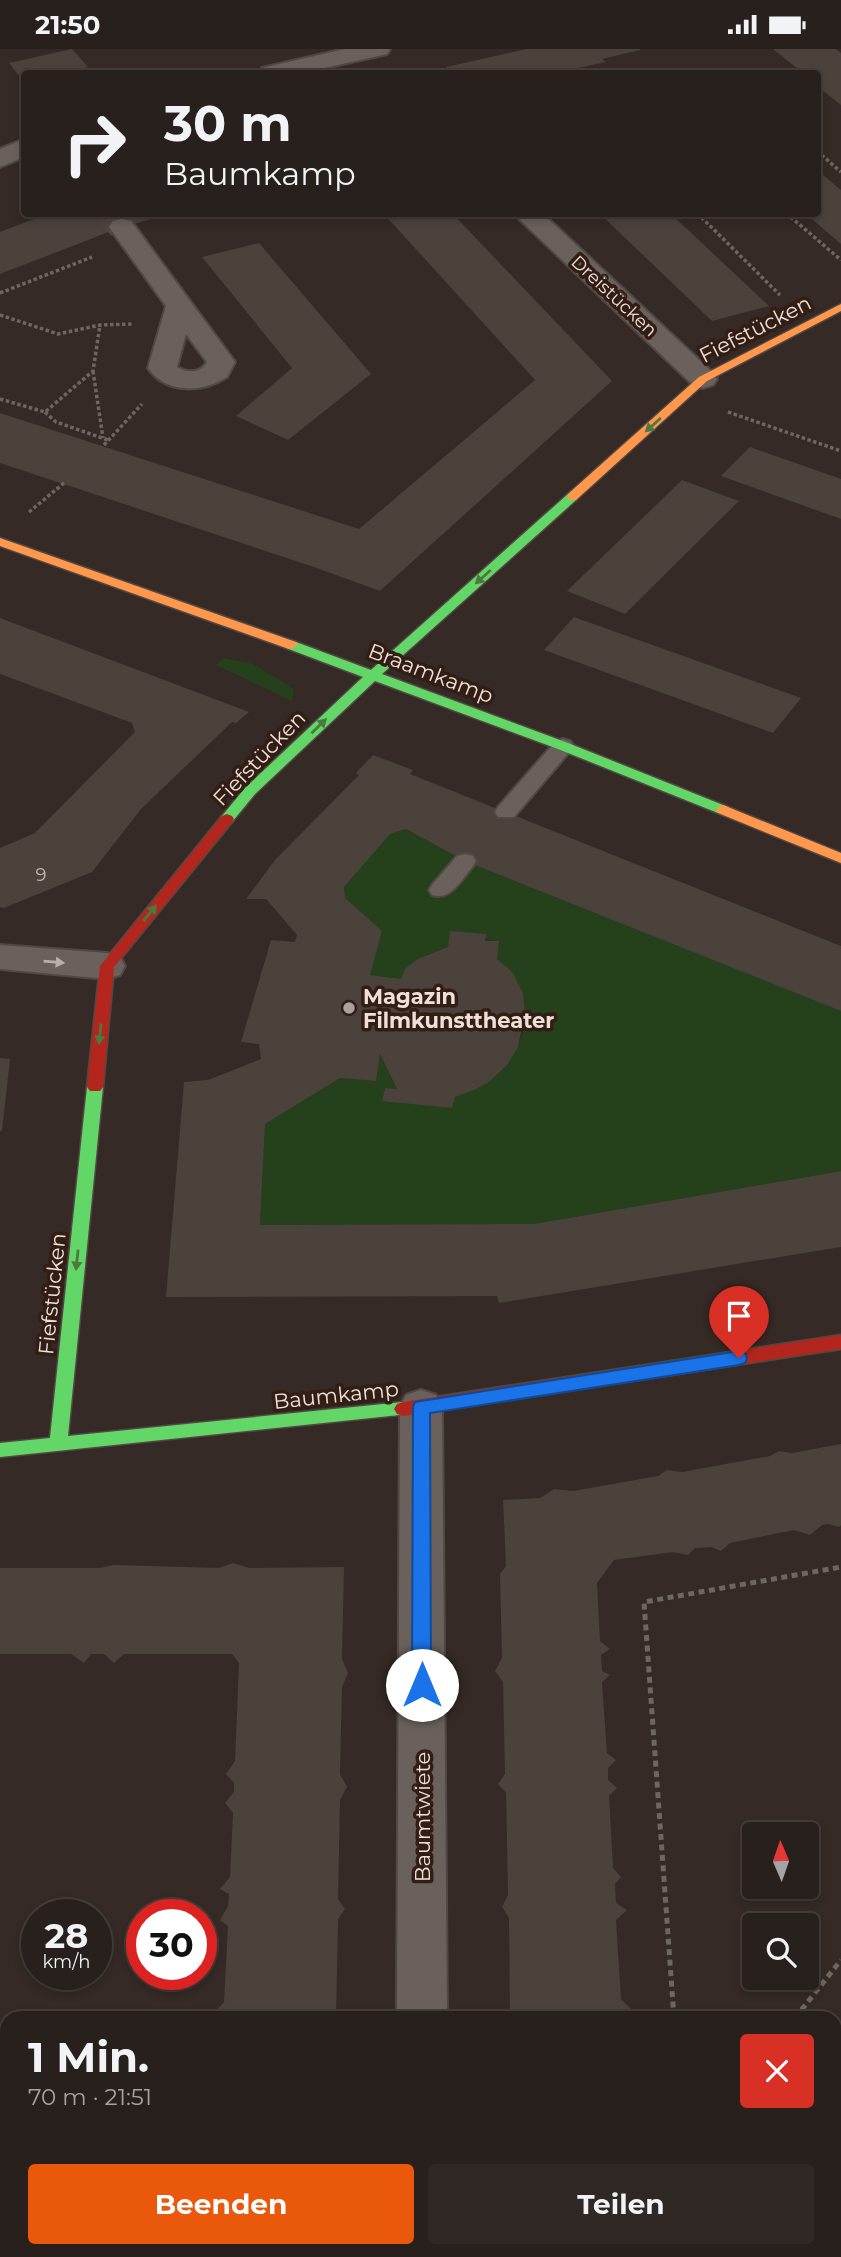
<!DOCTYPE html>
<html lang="de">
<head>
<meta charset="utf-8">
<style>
  :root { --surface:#28201c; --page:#302825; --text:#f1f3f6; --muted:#a5a3a3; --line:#443e3b; --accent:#ea580c }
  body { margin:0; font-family:Montserrat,sans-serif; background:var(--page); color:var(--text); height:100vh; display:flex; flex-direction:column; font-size:26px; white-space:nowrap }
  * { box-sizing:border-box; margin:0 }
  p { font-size:23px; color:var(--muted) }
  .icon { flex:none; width:38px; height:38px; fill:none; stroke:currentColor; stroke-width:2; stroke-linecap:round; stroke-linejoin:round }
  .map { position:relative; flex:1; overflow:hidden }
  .drawer { position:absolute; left:0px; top:1962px; width:842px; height:247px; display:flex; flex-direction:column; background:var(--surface); border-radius:21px 21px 0 0; box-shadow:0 4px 10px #0003,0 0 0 2px var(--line) }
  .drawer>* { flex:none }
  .guide { position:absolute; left:21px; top:21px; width:800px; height:147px; border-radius:7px; box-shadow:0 4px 10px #0003,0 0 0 2px var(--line); background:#28201c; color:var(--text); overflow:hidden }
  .needle { width:46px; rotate:358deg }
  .controls { position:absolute; left:742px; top:1773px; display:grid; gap:14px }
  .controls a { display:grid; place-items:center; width:77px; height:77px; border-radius:7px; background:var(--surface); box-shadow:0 4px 10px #0003,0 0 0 2px var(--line); font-size:35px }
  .speed { position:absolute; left:21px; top:1850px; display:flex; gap:14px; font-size:35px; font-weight:700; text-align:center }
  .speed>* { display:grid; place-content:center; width:91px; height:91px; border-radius:50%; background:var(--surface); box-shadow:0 4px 10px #0003,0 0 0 2px var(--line); line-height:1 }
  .speed small { font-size:18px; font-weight:400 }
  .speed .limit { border:10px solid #d22; background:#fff; color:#111 }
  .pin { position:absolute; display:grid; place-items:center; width:60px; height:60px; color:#fff; margin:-72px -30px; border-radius:50% 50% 50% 0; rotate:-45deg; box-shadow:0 0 7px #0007 }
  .pin .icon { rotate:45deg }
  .me { position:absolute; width:77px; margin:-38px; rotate:0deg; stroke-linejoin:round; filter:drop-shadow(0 0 5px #0008) }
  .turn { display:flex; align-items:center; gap:24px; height:147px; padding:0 28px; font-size:32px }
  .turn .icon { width:91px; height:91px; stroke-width:2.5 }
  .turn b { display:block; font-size:49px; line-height:60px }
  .round { display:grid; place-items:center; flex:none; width:74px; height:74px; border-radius:7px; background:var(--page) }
  .overview { display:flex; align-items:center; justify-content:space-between; height:119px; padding:0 28px }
  h1 { font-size:42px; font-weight:700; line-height:52px }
  .button { display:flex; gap:14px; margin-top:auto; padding:14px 28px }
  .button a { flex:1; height:80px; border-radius:7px; background:var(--accent); color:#fff; font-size:28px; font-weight:700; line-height:80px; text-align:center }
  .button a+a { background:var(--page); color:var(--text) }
  .status { display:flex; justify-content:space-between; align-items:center; height:49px; padding:0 35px; background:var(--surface); direction:ltr }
  .status svg { height:19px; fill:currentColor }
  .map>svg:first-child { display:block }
</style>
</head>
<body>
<div class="status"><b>21:50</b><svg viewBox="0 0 49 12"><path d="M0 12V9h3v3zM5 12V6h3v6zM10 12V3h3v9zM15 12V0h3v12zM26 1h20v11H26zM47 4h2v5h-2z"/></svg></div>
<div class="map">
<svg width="841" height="2208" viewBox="0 0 841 2208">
  <rect width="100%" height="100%" fill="#352a25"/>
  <g fill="#25411b">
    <path d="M223,609L253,615L294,640L292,652L216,616Z"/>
    <path d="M406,780L465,812L841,962V1122L534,1175L260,1176L265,1075L340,1029L376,1032L380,1005L397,1040L385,1039L383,1051L452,1059L455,1048C517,1027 554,960 497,910L499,893L450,882L448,898L418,910L401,930L370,926L345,849L344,838L390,785Z"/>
  </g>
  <g fill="#4b423c">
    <path d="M72,0L88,18L59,24H24V33L9,14Z"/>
    <path d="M527,0H640V1L602,10L606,13L555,24H453L446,18Z"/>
    <path d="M773,0H836L841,4V56L817,37V24H803Z"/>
    <path d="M817,121L841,141V195L805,164H817Z"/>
    <path d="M50,164H170V165L122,178L0,225V183Z"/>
    <path d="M383,164H452L612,332L380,542L314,518L0,414V364L359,480L535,331Z"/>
    <path d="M599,164H670L769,257L712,272Z"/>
    <path d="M259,194L371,325L288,391L236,367L292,319L202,208Z"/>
    <path d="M750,398L841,430V470L721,427Z"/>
    <path d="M682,431L739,452L625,565L567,542Z"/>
    <path d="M574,568L801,649L773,684L544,601Z"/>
    <path d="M0,569L249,663L236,674L232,673L141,760L92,823L4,859L0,858V799L35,784L135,683L132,674L0,625Z"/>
    <path d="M373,706L413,721L410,725L841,897V962L465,812L406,780L390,785L344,838L345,849L382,882L370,926L401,930L405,920L418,910L448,898L450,882L486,885L485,892H499L497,910L512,923L523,944L525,963L518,998L507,1016L490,1032L474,1041L455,1048L452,1059L382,1052L385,1039L397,1040L380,1005L376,1032L340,1029L265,1075L260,1176L534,1175L841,1122V1198L499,1254L497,1247L166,1248L184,1033L208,1031L261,1010L259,995L241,993L271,891L295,893L297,886L266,850H246L275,811L359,726L356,724Z"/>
    <path d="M0,1009L10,1010L2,1082H0Z"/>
    <path d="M841,1395V1476L839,1478L828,1475L822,1476L810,1486L794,1481L730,1494L721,1502L711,1498L695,1499L688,1506L673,1503L614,1511L597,1534L600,1592L610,1600L601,1606L602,1622L610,1626L602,1633L607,1704L616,1711L608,1719V1731L617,1739L609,1747L613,1819L621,1828L615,1835L616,1854L627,1861L616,1871L621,1950L632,1961L624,1969H510L509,1869L502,1858L508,1846L506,1744L498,1735L505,1725L503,1633L495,1622L502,1609L500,1525L506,1517L503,1451L540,1449L554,1440L573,1442L658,1427L667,1421L682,1423L770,1407L779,1402L792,1404Z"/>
    <path d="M233,1514L249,1519L344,1518L342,1610L348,1624L342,1638L340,1725L347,1738L340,1751L338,1850L345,1860L338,1870L336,1969H218L215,1963L224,1953L228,1877L220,1871L228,1857L229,1845L220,1840L230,1828L233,1764L225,1754L234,1743V1734L226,1725L235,1712L239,1614L232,1605H124L114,1614L104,1605H91L84,1614L71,1605H0V1519H99L114,1516L219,1519Z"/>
    <rect x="0" y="2028" width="7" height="96"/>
  </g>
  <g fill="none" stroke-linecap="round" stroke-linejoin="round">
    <path stroke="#514540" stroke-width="28" stroke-dasharray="28 14" stroke-linecap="butt" d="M111,164L122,178"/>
    <g stroke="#524843" stroke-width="4">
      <g id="lane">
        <path d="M563,690L570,692L574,697L570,702L514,768H498L495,763L498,758L556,692Z"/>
        <path d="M465,805L473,807L476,812L473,817C462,830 451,852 432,846L429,841L432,836L457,807Z"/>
      </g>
    </g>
    <g stroke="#524843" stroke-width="4">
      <g id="street">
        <path d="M345,0H390L387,5L302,24H259L262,19Z"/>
        <path d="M24,90V108L0,118V100Z"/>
        <path d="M513,164H542L713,324L717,330L713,336L703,339L693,336Z"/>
        <path d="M122,170L131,172L235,313L227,328C202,344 166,345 148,319L166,257L109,178L113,172ZM186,285L207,313C200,325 187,324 177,318Z"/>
        <path d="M0,896L107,904L120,908L125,917L120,926L107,930L0,920Z"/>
        <path d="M421,1341L436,1346L442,1358L447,1969H397L400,1358L406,1346Z"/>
      </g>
    </g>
    <g stroke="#524843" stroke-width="3">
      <g id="fast">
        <path d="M572,444L578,448L576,451L382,625L568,694L728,758L730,761L728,764H718L558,700L375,632L255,745L232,773H222L220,770L222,767L245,739L363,628L286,599V593H296L371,621L568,445Z"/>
        <path d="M95,1032L103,1038L68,1387L403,1353L409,1355L412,1360L409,1365L0,1408V1394L50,1389L87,1038Z"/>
        <path d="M730,2202H754L751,2208H727Z"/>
      </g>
    </g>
    <g stroke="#524843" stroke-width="3">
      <g id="slow">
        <path d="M841,255V262L707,332L576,451H568V445L699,328Z"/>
        <path d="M0,489L296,593L298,596L291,600L286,599L0,497Z"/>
        <path d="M723,756L841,804V814L718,764L716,761L718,758Z"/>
        <path d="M841,2062V2087L835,2089V2064Z"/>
      </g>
    </g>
    <g stroke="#524843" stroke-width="3">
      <g id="jam">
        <path d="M227,765L232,767L234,770L232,773L114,918L103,1038L100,1042H90L87,1038L100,917L222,767Z"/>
        <path d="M841,1286V1300L403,1367L397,1365L394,1360L397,1355L403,1353Z"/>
      </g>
    </g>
    <g stroke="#6e6661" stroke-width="3.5" stroke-dasharray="3.5 2.5" stroke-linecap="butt">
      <path d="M817,102L841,123"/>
      <path d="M697,164L780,246"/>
      <path d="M786,164L841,211"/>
      <path d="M0,244L92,208"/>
      <path d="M0,266L58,285L100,276L132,275"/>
      <path d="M93,322L103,389"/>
      <path d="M0,350L45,363L93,322L100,276"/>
      <path d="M45,363L56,373L108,391"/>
      <path d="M728,363L841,402"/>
      <path d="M104,396L142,355"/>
      <path d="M29,463L64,434"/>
    </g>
    <g stroke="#6e6661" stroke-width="5" stroke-dasharray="6 4.5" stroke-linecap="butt">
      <path d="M674,1969L644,1553L841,1518"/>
      <path d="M795,1969L841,1911"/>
      <path d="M427,2202V2208"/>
      <path d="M608,2208L613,2202"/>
    </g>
    <use href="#lane" fill="#6a615d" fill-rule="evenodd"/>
    <use href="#street" fill="#6a615d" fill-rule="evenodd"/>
    <use href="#fast" fill="#63d668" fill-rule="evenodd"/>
    <use href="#slow" fill="#ff974d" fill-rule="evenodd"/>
    <use href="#jam" fill="#b3261e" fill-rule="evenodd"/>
  </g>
  <defs><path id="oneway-solid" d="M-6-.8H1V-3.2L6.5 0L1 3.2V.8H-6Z" transform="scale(1.75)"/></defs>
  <g fill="#4a7a3e">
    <use href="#oneway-solid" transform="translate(653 376) rotate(138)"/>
    <use href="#oneway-solid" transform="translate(483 528) rotate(138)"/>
    <use href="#oneway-solid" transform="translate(319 677) rotate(-44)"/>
    <use href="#oneway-solid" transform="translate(150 864) rotate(-51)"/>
    <use href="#oneway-solid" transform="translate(100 985) rotate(96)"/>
    <use href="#oneway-solid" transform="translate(77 1211) rotate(96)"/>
  </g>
  <use fill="#baaea8" href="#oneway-solid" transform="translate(54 913) rotate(5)"/>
  <path fill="#1a73e8" stroke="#114b97" stroke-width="2" d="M739,1302L745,1304L747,1309L745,1314L739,1316L430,1364L431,1636L428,1642L422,1644L415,1642L412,1636L413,1358L415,1353Z"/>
  <circle fill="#aea19b" stroke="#321e14" stroke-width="2.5" cx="349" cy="959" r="7"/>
  <g text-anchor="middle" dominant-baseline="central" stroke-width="7" stroke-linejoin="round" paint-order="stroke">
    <g font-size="18" fill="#efe1da" stroke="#321e14">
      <text transform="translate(614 247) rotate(43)">Dreistücken</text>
    </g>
    <g font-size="18" fill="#c6b9b2">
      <text x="41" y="826">9</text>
    </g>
    <g font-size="21" fill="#efe1da" stroke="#321e14">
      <text transform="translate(755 280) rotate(-27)">Fiefstücken</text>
      <text transform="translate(431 624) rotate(21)">Braamkamp</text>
      <text transform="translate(259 709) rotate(-46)">Fiefstücken</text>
      <text transform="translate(52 1245) rotate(-84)">Fiefstücken</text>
      <text transform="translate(336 1346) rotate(-6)">Baumkamp</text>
      <text transform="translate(422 1768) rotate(-90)">Baumtwiete</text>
    </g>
    <g font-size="21" font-weight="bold" fill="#efe1da" stroke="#321e14" text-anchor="start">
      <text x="363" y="947">Magazin<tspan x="363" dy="24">Filmkunsttheater</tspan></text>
    </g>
  </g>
</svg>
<div class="controls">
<a><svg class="needle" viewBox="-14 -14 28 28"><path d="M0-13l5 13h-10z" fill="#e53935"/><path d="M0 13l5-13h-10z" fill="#a5a3a3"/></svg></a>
<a><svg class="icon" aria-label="search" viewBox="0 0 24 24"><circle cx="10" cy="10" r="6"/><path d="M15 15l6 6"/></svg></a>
</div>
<div class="speed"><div>28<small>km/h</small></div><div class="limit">30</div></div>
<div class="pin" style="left:739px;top:1309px;background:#d93025"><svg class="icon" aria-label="arrive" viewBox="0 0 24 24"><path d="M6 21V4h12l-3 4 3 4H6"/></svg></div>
<svg class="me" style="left:422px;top:1636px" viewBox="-20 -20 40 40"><circle r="19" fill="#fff"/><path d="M0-13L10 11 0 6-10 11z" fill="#1a73e8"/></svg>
<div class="guide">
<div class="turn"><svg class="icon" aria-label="right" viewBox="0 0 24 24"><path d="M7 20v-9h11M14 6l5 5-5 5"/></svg><div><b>30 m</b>Baumkamp</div></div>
</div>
<section class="drawer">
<div class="overview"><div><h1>1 Min.</h1><p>70 m · 21:51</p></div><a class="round" style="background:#d93025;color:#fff"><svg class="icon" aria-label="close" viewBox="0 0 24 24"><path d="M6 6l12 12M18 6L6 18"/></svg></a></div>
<div class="button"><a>Beenden</a><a>Teilen</a></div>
</section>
</div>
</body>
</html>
